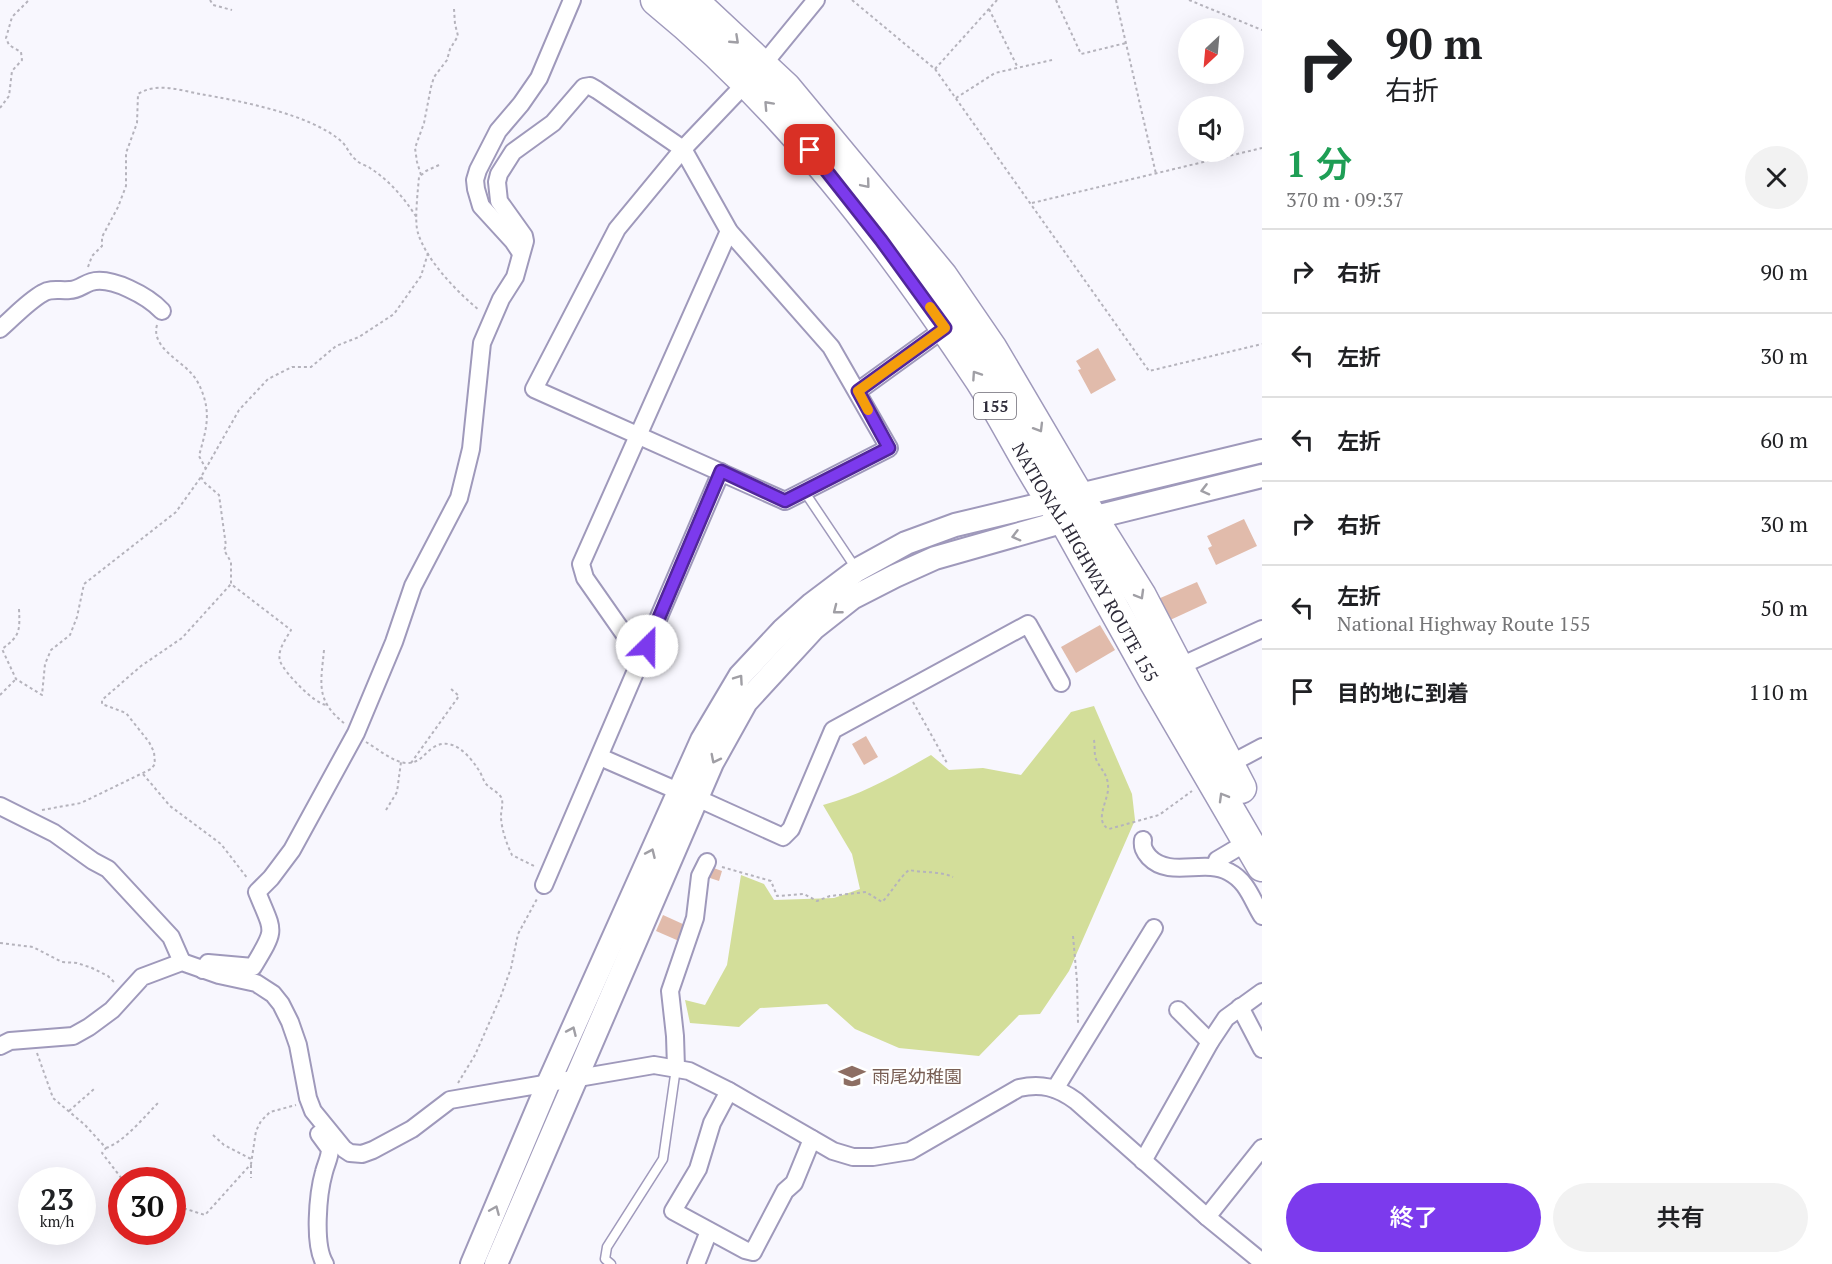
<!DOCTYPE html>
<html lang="ja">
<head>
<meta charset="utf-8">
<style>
  :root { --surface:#fff; --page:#f2f2f2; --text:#202124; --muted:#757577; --line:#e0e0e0; --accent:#7c3aed }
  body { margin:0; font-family:"PT Serif","Noto Sans JP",serif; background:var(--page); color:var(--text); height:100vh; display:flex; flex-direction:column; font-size:22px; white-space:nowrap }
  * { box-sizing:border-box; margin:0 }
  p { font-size:20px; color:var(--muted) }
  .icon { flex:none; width:33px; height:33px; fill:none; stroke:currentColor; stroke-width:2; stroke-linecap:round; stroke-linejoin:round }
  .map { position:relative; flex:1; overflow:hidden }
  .details { display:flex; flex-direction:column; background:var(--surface); width:570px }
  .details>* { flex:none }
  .top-card { background:#fff; color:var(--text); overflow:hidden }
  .needle { width:39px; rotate:206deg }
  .controls { position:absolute; left:1178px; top:18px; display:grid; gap:12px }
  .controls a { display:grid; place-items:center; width:66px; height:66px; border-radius:50%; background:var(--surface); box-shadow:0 6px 24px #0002; font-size:30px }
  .speed { position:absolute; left:18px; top:1167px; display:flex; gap:12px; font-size:30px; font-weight:700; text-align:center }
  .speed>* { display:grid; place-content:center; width:78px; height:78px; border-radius:50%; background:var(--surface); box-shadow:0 6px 24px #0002; line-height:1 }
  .speed small { font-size:15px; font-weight:400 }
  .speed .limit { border:9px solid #d22; background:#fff; color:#111 }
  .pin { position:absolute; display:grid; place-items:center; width:51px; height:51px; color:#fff; margin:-26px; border-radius:12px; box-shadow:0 3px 9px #0006 }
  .me { position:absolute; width:66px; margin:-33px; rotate:23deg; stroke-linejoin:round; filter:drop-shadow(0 0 4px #0008) }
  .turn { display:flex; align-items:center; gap:21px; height:126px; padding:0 24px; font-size:27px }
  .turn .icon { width:78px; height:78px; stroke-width:2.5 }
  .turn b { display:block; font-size:42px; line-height:51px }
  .round { display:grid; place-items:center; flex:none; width:63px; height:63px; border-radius:32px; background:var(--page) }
  .head { display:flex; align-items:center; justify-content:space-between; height:102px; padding:0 24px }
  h1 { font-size:36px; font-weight:600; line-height:45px; color:#1e9e55 }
  .action { display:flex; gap:12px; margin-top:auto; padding:12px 24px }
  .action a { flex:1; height:69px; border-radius:36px; background:var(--accent); color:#fff; font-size:24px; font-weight:600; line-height:69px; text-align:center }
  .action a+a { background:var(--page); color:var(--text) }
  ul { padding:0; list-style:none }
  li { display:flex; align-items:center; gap:18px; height:84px; padding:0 24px; border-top:2px solid var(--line) }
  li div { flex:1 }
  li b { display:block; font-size:22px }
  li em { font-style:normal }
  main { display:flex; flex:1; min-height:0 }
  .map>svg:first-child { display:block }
</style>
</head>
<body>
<main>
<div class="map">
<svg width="1262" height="1264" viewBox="0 0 1262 1264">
  <rect width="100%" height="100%" fill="#f8f7fe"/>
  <path fill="#d3de9a" d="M1094,706L1132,794L1135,820L1069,971L1040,1014L1019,1015L979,1056L899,1048L855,1029L827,1004L760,1008L739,1027L690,1023L685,1000L705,1005L727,965L741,875L764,884L774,900L834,898L860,889L852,854L823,805C861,795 896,775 931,755L949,770L983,768L1021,775L1071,712Z"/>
  <g fill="#e1bbab">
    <path d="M1098,348L1116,380L1091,394L1078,370L1081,369L1076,361Z"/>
    <path d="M1244,519L1257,546L1216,565L1208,548L1212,546L1207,536Z"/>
    <path d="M1197,582L1207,603L1168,621L1158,599Z"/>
    <path d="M1100,625L1115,650L1076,673L1061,647Z"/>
    <path d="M866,736L878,757L864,765L852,744Z"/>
    <path d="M708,866L722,871L719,881L704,876Z"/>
    <path d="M663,915L685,925L679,941L656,931Z"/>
  </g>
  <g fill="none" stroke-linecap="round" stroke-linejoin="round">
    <g stroke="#9f99bb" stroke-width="11">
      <g id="lane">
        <path d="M804,491L857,570"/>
        <path d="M611,1264L605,1259L607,1247L663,1159L676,1068"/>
      </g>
    </g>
    <g stroke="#9f99bb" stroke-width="20">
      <g id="street">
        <path d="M521,253L513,241L481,206L476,189L475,180L478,170L498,131L521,104L539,78L572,0"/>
        <path d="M0,329C14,317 27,302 43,293C51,288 60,291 70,290C78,290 84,284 91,282C111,276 148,296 162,311"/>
        <path d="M858,391L945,328"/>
        <path d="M647,646L627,638L585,578L581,564L729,231"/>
        <path d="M1178,667L1262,629"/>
        <path d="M600,757L678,791"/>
        <path d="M1228,765L1262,747"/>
        <path d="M697,798L783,837L791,829L833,730L1028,624L1061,683"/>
        <path d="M0,806L54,833L93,861L108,869L171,937L182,962"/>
        <path d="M1143,840C1142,847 1144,851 1149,857C1170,879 1204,858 1229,872C1247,881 1252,900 1262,916"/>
        <path d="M1216,867L1217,860L1249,841"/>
        <path d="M544,885L721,472"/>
        <path d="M203,970L208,963L253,967C277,927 274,934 257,892L271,878L292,850L356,733L394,642L413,586L459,498L471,449L482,343L501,299L515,277L525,241L524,236L499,201L497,182L499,174L513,152L553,123L584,87L590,86L597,90L683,149L729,231L831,347L889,448L785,501L534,389L617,229L683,149L762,66L816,0"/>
        <path d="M1240,1007L1262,1049"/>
        <path d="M1178,1010L1210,1042"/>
        <path d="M0,1046L10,1041L73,1036L89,1027L112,1010L142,977L182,962L219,975L256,983L273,994L281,1004L290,1022L298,1045L308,1098L313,1111L344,1149L350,1153L362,1154L373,1150L412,1129L450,1100L654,1065L689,1071L729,1091L833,1151L853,1157H873L910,1151L1019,1088C1041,1083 1057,1087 1076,1101L1207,1217L1262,1262"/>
        <path d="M676,1068L675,1036L670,991L695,918L700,876L707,862"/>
        <path d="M1055,1089L1154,928"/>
        <path d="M729,1091L712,1123L698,1169L673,1211L745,1250L753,1252L785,1191L794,1183L812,1139"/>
        <path d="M319,1134L330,1149C330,1157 326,1164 324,1172C318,1193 313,1245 325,1264"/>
        <path d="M1143,1161L1210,1042L1226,1018L1262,992"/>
        <path d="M1207,1217L1262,1148"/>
        <path d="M696,1264L709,1231"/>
      </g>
    </g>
    <g stroke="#9f99bb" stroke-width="26">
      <g id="secondary">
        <path d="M472,1264L548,1084L702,740L740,676L783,630L812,604L857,570L906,543L955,525L1262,451"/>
        <path d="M496,1264L712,763L746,702L814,628L852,598L895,576L935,558L1065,521L1092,518L1262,476"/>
      </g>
    </g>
    <g stroke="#9f99bb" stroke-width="33">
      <g id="highway">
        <path id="s1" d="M656,0C786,106 889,242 981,381C1010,427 1033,477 1065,521L1153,679L1262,866"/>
        <path d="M692,0L786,88L942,276L992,349L1078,495L1141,596L1241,788"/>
      </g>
    </g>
    <g stroke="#b5b3bc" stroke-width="2" stroke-dasharray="3 3" stroke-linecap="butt">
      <path d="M210,0L213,5L232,10"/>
      <path d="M852,0L935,69L1149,371L1262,344"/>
      <path d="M1056,0L1081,54L1126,43"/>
      <path d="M1116,0L1156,174"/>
      <path d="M1189,0L1262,30"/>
      <path d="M989,9L1018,68"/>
      <path d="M935,69L997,0"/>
      <path d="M956,98L995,73L1052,60"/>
      <path d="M0,108L9,96L12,71L22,60L21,52L9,45L6,38L12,17L29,0"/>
      <path d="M439,165L426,171L419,177C418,190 414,222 418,233C426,260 458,293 479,310"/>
      <path d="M421,175L417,162L415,148L424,123L431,87L434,77L447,60L450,49L458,36L455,24L454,9"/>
      <path d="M1032,203L1262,148"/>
      <path d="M88,267L92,256L102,246V237L118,207L126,186V153L137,123L138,94C157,82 179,90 200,94C240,101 310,114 341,141C347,146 349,154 355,159C359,164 366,165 370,168C390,181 405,199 417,218"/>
      <path d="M157,325C151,346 178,359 190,372C197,378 203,392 205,401C210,420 204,437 199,456L206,469"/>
      <path d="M201,477L205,483L219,495L226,546L224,550L231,562V584L291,630C286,639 277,650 280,661C284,672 315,705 327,705"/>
      <path d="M19,609C20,631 20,636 2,649L16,679L42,695L45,664L51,650L70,635L77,617L84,584L176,512L201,477L239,410L268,379L292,367H311L336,346L359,337L394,314L421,276L428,253"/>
      <path d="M324,650C321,683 315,700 344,723"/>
      <path d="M0,695L16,679"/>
      <path d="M913,702L947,763"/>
      <path d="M1094,740C1095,746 1094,754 1096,759C1101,771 1109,774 1108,790C1107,802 1094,822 1109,829L1159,815L1192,791"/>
      <path d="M366,742C378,749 394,763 407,763C421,763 424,753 434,747C452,736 469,755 478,769C482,774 483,781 487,785C491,789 498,792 501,797C504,803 501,810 501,816C501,828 507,845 512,855L536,867"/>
      <path d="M411,763L459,696L450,688"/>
      <path d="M143,774L170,806L221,844L248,879"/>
      <path d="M42,810L81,803L151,769L155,764L154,752L149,742L126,713L102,704V700L141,666L182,638L231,584"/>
      <path d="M386,810L397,792L401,762"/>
      <path d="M722,867L771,881L777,896L804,894L817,901L830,896L866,892L882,902C892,892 899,878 909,870C924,873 941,871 953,877"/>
      <path d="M1073,936L1077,981L1078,1023"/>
      <path d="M0,943L33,947L62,962L77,963L92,968L108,976L116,984"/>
      <path d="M37,1053L53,1098L85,1125L106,1148L102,1153L122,1179"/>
      <path d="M458,1083L475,1055L501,996L511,968L518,934L538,897"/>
      <path d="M69,1111L94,1089"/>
      <path d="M213,1135L224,1145L251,1159"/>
      <path d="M106,1148C124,1142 145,1116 159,1102"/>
      <path d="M251,1165V1178"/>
      <path d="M178,1211L186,1209L205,1215L251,1164L256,1131L261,1121L270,1112L296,1105"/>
    </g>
    <use href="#lane" stroke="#fff" stroke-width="8"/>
    <use href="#street" stroke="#fff" stroke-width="16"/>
    <use href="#secondary" stroke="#fff" stroke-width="22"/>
    <use href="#highway" stroke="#fff" stroke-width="30"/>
  </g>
  <defs><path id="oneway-chevron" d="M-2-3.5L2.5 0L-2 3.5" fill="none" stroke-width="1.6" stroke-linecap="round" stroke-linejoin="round" transform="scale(1.5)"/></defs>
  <g stroke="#a09fa5">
    <use href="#oneway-chevron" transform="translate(735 40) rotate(43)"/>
    <use href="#oneway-chevron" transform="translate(768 105) rotate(-133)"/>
    <use href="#oneway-chevron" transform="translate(866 184) rotate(50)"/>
    <use href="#oneway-chevron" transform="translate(976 375) rotate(-124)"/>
    <use href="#oneway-chevron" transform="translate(1039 428) rotate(59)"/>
    <use href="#oneway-chevron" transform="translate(1205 490) rotate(166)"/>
    <use href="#oneway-chevron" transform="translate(1016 536) rotate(165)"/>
    <use href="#oneway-chevron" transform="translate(1140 595) rotate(60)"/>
    <use href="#oneway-chevron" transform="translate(837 610) rotate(142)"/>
    <use href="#oneway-chevron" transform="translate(739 679) rotate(-55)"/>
    <use href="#oneway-chevron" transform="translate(715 759) rotate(117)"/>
    <use href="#oneway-chevron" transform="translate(1223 797) rotate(-120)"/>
    <use href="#oneway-chevron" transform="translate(651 853) rotate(-66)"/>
    <use href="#oneway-chevron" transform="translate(572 1031) rotate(-66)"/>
    <use href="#oneway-chevron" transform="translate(495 1210) rotate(-67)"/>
  </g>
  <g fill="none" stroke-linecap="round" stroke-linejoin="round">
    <g stroke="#51269a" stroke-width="15">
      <path id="route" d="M647,646L721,471L785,501L889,448L858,391L945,328L881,240L810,150"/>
    </g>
    <use href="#route" stroke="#7c3aed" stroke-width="10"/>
    <path stroke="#f59e0b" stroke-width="10" d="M868,410L858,391L945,328L930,307"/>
  </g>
  <defs>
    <g id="school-bare" transform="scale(2.07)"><path d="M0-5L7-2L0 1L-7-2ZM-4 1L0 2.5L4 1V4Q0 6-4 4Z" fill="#8d6e63" stroke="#fff" stroke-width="2.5" paint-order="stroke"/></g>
  </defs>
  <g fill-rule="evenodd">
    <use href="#school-bare" x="852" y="1076"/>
  </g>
  <g text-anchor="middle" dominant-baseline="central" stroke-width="4.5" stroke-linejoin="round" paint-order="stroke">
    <rect fill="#fff" stroke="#6c6a74" stroke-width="1.5" x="974" y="393" width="42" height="26" rx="4.5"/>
    <g font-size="16" font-weight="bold" fill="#2d2a38">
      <text x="995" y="406">155</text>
    </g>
    <g font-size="18" fill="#2d2a38" stroke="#fff">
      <text stroke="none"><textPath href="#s1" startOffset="712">NATIONAL HIGHWAY ROUTE 155</textPath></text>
    </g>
    <g font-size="18" fill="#785e54" stroke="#fff" text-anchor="start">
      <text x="872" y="1076">雨尾幼稚園</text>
    </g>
  </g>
</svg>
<div class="controls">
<a><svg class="needle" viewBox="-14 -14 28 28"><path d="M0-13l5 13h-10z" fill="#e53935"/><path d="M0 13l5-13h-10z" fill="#757577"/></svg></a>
<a><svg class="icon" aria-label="sound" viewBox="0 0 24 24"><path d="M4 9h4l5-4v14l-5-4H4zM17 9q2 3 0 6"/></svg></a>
</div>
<div class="speed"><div>23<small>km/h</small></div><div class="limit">30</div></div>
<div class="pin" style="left:810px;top:150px;background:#d93025"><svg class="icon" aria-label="arrive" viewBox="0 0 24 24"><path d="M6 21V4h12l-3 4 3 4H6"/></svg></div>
<svg class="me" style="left:647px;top:646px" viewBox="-20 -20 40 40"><circle r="19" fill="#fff"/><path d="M0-13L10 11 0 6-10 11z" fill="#7c3aed"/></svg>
</div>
<section class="details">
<div class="top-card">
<div class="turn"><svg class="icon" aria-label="right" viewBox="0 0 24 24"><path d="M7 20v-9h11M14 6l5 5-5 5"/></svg><div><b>90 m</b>右折</div></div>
</div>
<div class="head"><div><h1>1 分</h1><p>370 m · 09:37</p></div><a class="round"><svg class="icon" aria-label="close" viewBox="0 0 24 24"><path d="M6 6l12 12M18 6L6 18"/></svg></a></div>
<ul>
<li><svg class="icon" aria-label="right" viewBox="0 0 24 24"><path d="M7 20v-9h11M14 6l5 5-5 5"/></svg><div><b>右折</b></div><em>90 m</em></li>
<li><svg class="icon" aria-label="left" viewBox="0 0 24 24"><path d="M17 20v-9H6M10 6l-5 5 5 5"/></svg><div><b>左折</b></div><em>30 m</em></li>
<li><svg class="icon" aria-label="left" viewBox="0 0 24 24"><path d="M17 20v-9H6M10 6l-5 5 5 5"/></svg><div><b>左折</b></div><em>60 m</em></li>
<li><svg class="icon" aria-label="right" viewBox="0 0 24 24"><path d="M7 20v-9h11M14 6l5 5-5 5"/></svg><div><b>右折</b></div><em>30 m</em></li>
<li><svg class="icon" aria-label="left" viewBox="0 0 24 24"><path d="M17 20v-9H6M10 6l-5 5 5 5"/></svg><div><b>左折</b><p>National Highway Route 155</p></div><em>50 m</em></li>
<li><svg class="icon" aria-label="arrive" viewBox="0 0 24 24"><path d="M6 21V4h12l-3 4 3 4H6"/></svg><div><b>目的地に到着</b></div><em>110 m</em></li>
</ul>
<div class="action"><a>終了</a><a>共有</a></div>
</section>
</main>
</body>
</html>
